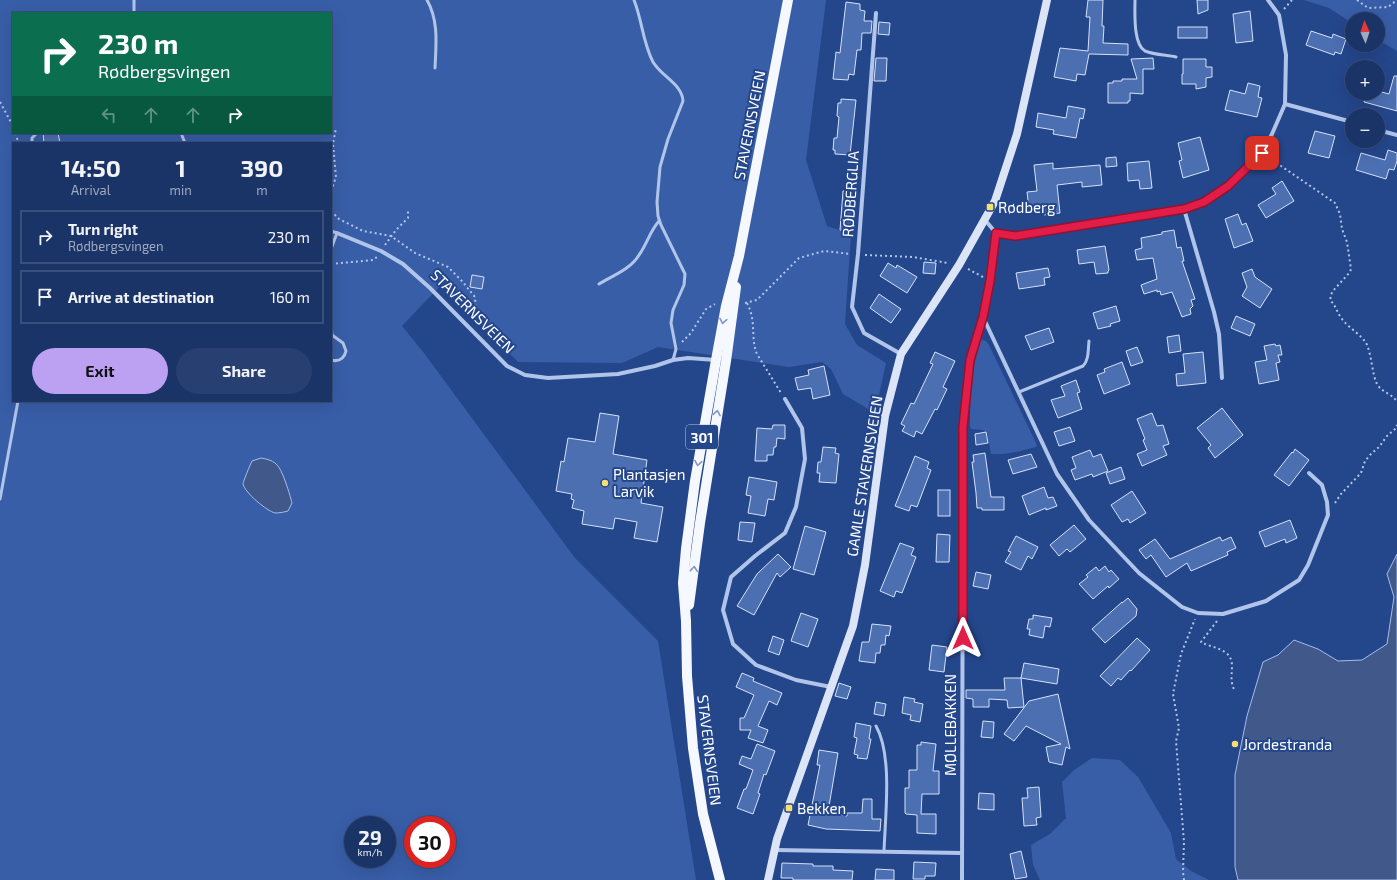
<!DOCTYPE html>
<html lang="en">
<head>
<meta charset="utf-8">
<style>
  :root { --surface:#1b3468; --page:#283f71; --text:#f1f3f6; --muted:#a0aac0; --line:#394f7c; --accent:#bca0f2 }
  body { margin:0; font-family:"Exo 2",sans-serif; background:var(--page); color:var(--text); height:100vh; display:flex; flex-direction:column; font-size:15px; white-space:nowrap }
  * { box-sizing:border-box; margin:0 }
  p { font-size:13px; color:var(--muted) }
  .icon { flex:none; width:22px; height:22px; fill:none; stroke:currentColor; stroke-width:2; stroke-linecap:round; stroke-linejoin:round }
  .map { position:relative; flex:1; overflow:hidden }
  .sheet { position:absolute; left:12px; top:142px; width:320px; height:260px; display:flex; flex-direction:column; background:var(--surface); border-radius:0px; box-shadow:0 4px 16px #0002,0 0 0 1px var(--line) }
  .sheet>* { flex:none }
  .banner { position:absolute; left:12px; top:12px; width:320px; height:122px; border-radius:0px; box-shadow:0 4px 16px #0002,0 0 0 1px var(--line); background:#0b6e4f; color:#fff; overflow:hidden }
  .needle { width:26px; rotate:357deg }
  .fabs { position:absolute; left:1345px; top:12px; display:grid; gap:8px }
  .fabs a { display:grid; place-items:center; width:40px; height:40px; border-radius:50%; background:var(--surface); box-shadow:0 4px 16px #0002,0 0 0 1px var(--line); font-size:20px }
  .speed { position:absolute; left:344px; top:816px; display:flex; gap:8px; font-size:20px; font-weight:700; text-align:center }
  .speed>* { display:grid; place-content:center; width:52px; height:52px; border-radius:50%; background:var(--surface); box-shadow:0 4px 16px #0002,0 0 0 1px var(--line); line-height:1 }
  .speed small { font-size:10px; font-weight:400 }
  .speed .limit { border:6px solid #d22; background:#fff; color:#111 }
  .pin { position:absolute; display:grid; place-items:center; width:34px; height:34px; color:#fff; margin:-17px; border-radius:8px; box-shadow:0 2px 6px #0006 }
  .me { position:absolute; width:44px; margin:-22px; rotate:0deg; stroke-linejoin:round; filter:drop-shadow(0 0 3px #0008) }
  .turn { display:flex; align-items:center; gap:14px; height:84px; padding:0 20px; font-size:18px }
  .turn .icon { width:52px; height:52px; stroke-width:2.5 }
  .turn b { display:block; font-size:28px; line-height:34px }
  .lanes { display:flex; align-items:center; height:38px; padding:0 20px; background:#0003; justify-content:center; gap:20px; direction:ltr }
  .lanes .off { opacity:.35 }
  .eta { display:flex; justify-content:space-evenly; align-items:center; height:68px; text-align:center }
  .eta b { font-size:24px; font-weight:700; line-height:28px }
  .button { display:flex; gap:8px; margin-top:auto; padding:8px 20px }
  .button a { flex:1; height:46px; border-radius:24px; background:var(--accent); color:#111; font-size:16px; font-weight:700; line-height:46px; text-align:center }
  .button a+a { background:var(--page); color:var(--text) }
  ul { padding:0; list-style:none }
  li { display:flex; align-items:center; gap:12px; height:54px; margin:0 8px 6px; padding:0 12px; border:2px solid var(--line); border-radius:0px }
  li div { flex:1 }
  li b { display:block; font-size:15px }
  li em { font-style:normal }
  .map>svg:first-child { display:block }
</style>
</head>
<body>
<div class="map">
<svg width="1397" height="880" viewBox="0 0 1397 880">
  <rect width="100%" height="100%" fill="#24468b"/>
  <g fill="#385ea8" fill-rule="evenodd">
    <path d="M0,0H826L806,160L827,226L851,234L845,324L857,345L886,363L875,413L843,394L831,369L822,362L789,367L658,347L622,363L518,362L442,284L402,326L424,353L575,558L658,641L696,880H0ZM13,13H331V133H13ZM13,143H331V401H13ZM353,825H387V859H353ZM413,825H447V859H413Z"/>
    <path d="M1304,0H1397V51L1378,40V19H1352V23L1329,8Z"/>
    <path d="M981,340L986,341L989,345L1037,445L1036,447C1021,451 1006,455 991,454L987,432L983,430L971,429L970,426C970,397 971,367 981,340Z"/>
    <path d="M1092,758L1120,760L1138,777L1171,833L1176,859L1191,871L1209,880H1040L1033,865L1031,845L1050,834L1066,818L1062,782L1074,770Z"/>
  </g>
  <g fill="#40588a" stroke="#a5beeb">
    <path d="M261,458C266,459 272,460 276,464C282,468 290,495 292,503L288,511C284,512 280,513 275,513C267,511 245,493 243,484C243,482 250,465 252,461Z"/>
    <path d="M1397,554V880H1238L1235,867V775L1247,716L1263,662L1278,655L1294,640L1318,649L1338,661L1362,660L1387,644L1394,597L1387,574Z"/>
  </g>
  <g fill="#4c6fb2" stroke="#d5e1f8">
    <path d="M1088,0H1103L1102,26H1104L1103,43L1128,44V55L1089,54L1085,75L1077,74L1076,81L1054,77L1060,48L1088,51L1090,17H1086Z"/>
    <path d="M1197,0H1208V10L1198,14Z"/>
    <path d="M846,2L860,4V10L865,11L864,21H872L871,33H862L861,50H857L854,75L849,74L848,80L833,79L836,52L840,53Z"/>
    <path d="M1250,11L1253,41L1236,43L1233,14Z"/>
    <path d="M879,22L890,23L889,35L878,34Z"/>
    <rect x="1178" y="27" width="29" height="11"/>
    <path d="M1311,31L1332,38L1333,34L1346,39L1341,54L1335,52L1334,55L1306,45Z"/>
    <path d="M876,58H887L886,81H874Z"/>
    <path d="M1153,58L1154,69H1143V94L1130,93V101H1128V103H1108V83H1113V81H1122V79H1137L1131,59Z"/>
    <path d="M1183,59H1206V67H1212V77L1206,78V87L1196,89V84H1182V74H1183Z"/>
    <path d="M1394,76H1397V111L1364,102L1366,93H1378V91L1389,94Z"/>
    <path d="M1248,83L1260,86L1258,97L1262,98L1257,117L1225,110L1230,90L1245,94Z"/>
    <path d="M841,99L856,100L850,155L835,154V150H833L834,138H837L839,117L837,116L838,103H841Z"/>
    <path d="M1068,106L1085,109L1083,119L1080,118L1076,138L1053,134L1054,130L1036,127L1038,113L1066,118Z"/>
    <path d="M1315,131L1335,136L1329,158L1308,153Z"/>
    <path d="M43,133H58L60,143H44Z"/>
    <path d="M1200,137L1209,170L1183,178L1179,161L1182,160L1178,143Z"/>
    <path d="M1388,150L1397,153V161L1394,170L1389,169L1386,179L1356,170L1361,153L1385,160Z"/>
    <path d="M1116,157L1117,166L1106,167V158Z"/>
    <path d="M1149,161L1152,188L1140,189L1139,180L1128,181L1127,163Z"/>
    <path d="M1053,163V169L1100,165L1102,185L1082,187V182L1057,185L1060,213L1044,215L1043,209H1036V207L1029,208L1027,192L1037,191L1034,165Z"/>
    <path d="M1282,181L1294,201L1266,218L1258,205L1276,194L1272,188Z"/>
    <path d="M843,191H855L853,224H851L850,231L840,230Z"/>
    <path d="M1238,214L1242,225L1246,223L1253,241L1234,248L1225,219Z"/>
    <path d="M1174,230L1177,248L1181,247L1184,261H1182L1195,299L1191,300L1193,306L1190,309L1191,314L1182,317L1172,292L1161,295L1160,291L1157,292V290L1144,294L1141,285L1157,279L1153,258L1137,260L1135,250L1142,248L1141,238L1162,234V232Z"/>
    <path d="M1105,246L1109,270L1108,271V273L1096,274L1094,262L1079,264L1077,250Z"/>
    <path d="M924,262L936,263L935,274L923,273Z"/>
    <path d="M888,263L896,268L897,265L917,277L907,293L880,276Z"/>
    <path d="M1048,268L1050,277L1044,278L1045,285L1019,289L1016,273Z"/>
    <path d="M1252,269L1255,277L1272,289L1260,308L1242,296L1247,287L1242,273Z"/>
    <path d="M472,275L484,277L482,289L470,287Z"/>
    <path d="M879,294L901,309L891,323L870,308Z"/>
    <path d="M1116,306L1120,321L1110,324L1111,326L1098,329L1093,313Z"/>
    <path d="M1236,316L1255,324L1250,336L1231,328Z"/>
    <path d="M1049,328L1054,342L1031,350L1025,336Z"/>
    <path d="M1179,335L1181,351L1169,353L1167,337Z"/>
    <path d="M1275,344L1276,346L1280,345L1282,355H1278L1280,362L1276,363L1279,380L1259,384L1255,362L1267,360L1264,346Z"/>
    <path d="M1137,347L1143,362L1131,366L1126,351Z"/>
    <path d="M935,352L955,361L943,387L947,389L937,410L935,409L922,434L916,431L914,437L902,431L905,426L901,424L911,403L914,404L933,364L930,363Z"/>
    <path d="M1203,352L1206,383L1177,386L1176,374L1185,373L1183,354Z"/>
    <path d="M1122,362L1130,384L1104,394L1097,375L1105,372L1104,369Z"/>
    <path d="M824,366L830,395L813,399L811,388L798,390L795,378L809,375L808,370Z"/>
    <path d="M1076,380L1080,392L1077,393L1082,409L1058,418L1051,400L1065,396L1061,386Z"/>
    <path d="M1222,408L1243,435L1215,458L1208,448L1211,445L1197,428Z"/>
    <path d="M600,413L619,416L613,454L647,460L641,503L663,507L657,542L634,538L637,522L615,518L613,529L582,524L584,511L572,508L574,500L571,499L572,494L556,491L561,461L564,462L568,438L595,442Z"/>
    <path d="M1152,413L1157,426L1163,425L1169,444L1163,446L1167,455L1142,466L1137,454L1147,450L1143,440L1145,439L1137,419Z"/>
    <path d="M773,425H785V439L777,438L776,447H774L773,455H767V461H755L757,428L772,429Z"/>
    <path d="M1070,427L1075,441L1059,446L1054,432Z"/>
    <path d="M986,432L988,443L976,445L975,434Z"/>
    <path d="M823,447L836,448L835,453L839,454L836,483L819,482L820,473H817L818,462H821Z"/>
    <path d="M1295,449L1309,460L1289,486L1274,475L1292,452L1293,453Z"/>
    <path d="M1090,450L1093,457L1101,454L1108,471L1093,477L1092,474L1075,480L1071,470L1076,468L1072,457Z"/>
    <path d="M985,453L991,497H1004V510H982V508H977L976,493L972,462H974L973,455Z"/>
    <path d="M1031,454L1037,467L1013,474L1008,460Z"/>
    <path d="M915,456L929,462L927,468L931,470L917,507L911,505L909,511L895,506Z"/>
    <path d="M1121,467L1125,479L1110,484L1106,473Z"/>
    <path d="M749,477L777,482L774,500L768,499L765,516L748,513L751,496L746,495Z"/>
    <path d="M1044,487L1048,498L1053,497L1057,506L1046,510V508L1029,515L1022,496Z"/>
    <rect x="938" y="490" width="12" height="26"/>
    <path d="M1132,491L1146,513L1130,523L1128,519L1122,522L1111,505Z"/>
    <path d="M1290,520L1297,538L1286,543L1285,539L1265,547L1259,532Z"/>
    <path d="M740,522L755,523L752,542L738,540Z"/>
    <path d="M1074,525L1086,539L1070,552L1067,549L1059,556L1050,545Z"/>
    <path d="M805,526L826,532L814,575L793,569Z"/>
    <path d="M937,534L950,535L949,562H936Z"/>
    <path d="M1016,536L1038,547L1032,559L1028,556L1021,570L1005,562L1011,552L1008,551Z"/>
    <path d="M1220,537L1222,541L1231,537L1236,548L1227,552L1228,555L1191,571L1187,563L1166,577L1151,555L1146,559L1139,550L1155,539L1170,559Z"/>
    <path d="M900,543L914,548L911,555L916,557L902,593L896,591L894,597L880,591Z"/>
    <path d="M778,554L791,567L780,577L777,573L754,615L737,606L757,574Z"/>
    <path d="M1105,566L1109,572L1111,570L1119,579L1109,588L1108,586L1093,599L1079,584L1088,577L1086,575L1096,567L1099,571Z"/>
    <path d="M976,572L991,575L988,589L973,586Z"/>
    <path d="M1128,598L1137,609L1136,616L1105,643L1092,629L1122,602V603Z"/>
    <path d="M801,613L818,619L808,647L791,641Z"/>
    <path d="M1033,615L1052,618L1050,627L1045,626L1043,638L1029,635L1030,629H1027L1029,619H1033Z"/>
    <path d="M872,624L891,626L889,636L886,635L885,645H881L880,653H876L875,663L859,661L862,642H869Z"/>
    <path d="M773,636L784,640L779,655L768,651Z"/>
    <path d="M1137,638L1150,650L1131,671L1130,670L1121,680L1118,678L1111,686L1100,676Z"/>
    <path d="M932,645L947,647L944,672L929,670Z"/>
    <path d="M1024,663L1059,669L1057,684L1021,678L1024,707L1008,708L1007,700L989,699V707H973V699L966,698V690H1005L1004,678H1021Z"/>
    <path d="M742,673L754,678L753,681L782,693L777,705L769,701L758,726L768,730L763,743L748,738L751,730H740V718H744L754,695L736,687Z"/>
    <path d="M839,683L851,687L847,699L835,696Z"/>
    <path d="M1058,694L1070,749L1066,747L1062,765L1049,762L1046,747L1061,744L1026,726L1014,741L1004,734L1029,701Z"/>
    <path d="M904,697L915,699L914,702L923,704L920,722L910,720L911,715L902,713Z"/>
    <path d="M876,702L886,704L884,716L874,714Z"/>
    <path d="M983,721L994,722L993,738L981,737Z"/>
    <path d="M856,723L871,726L869,739H871L867,759L857,758L858,755L854,754L857,738L854,737Z"/>
    <path d="M921,742L936,744L933,771H939V794H922L921,814H936V834L917,833V815L906,814L905,813V788H909V770H917V745H921Z"/>
    <path d="M757,744L775,751L766,775L764,774L758,793L760,794L753,814L737,808L744,789H746L753,770L739,764L742,756L751,759Z"/>
    <path d="M819,750L838,753L828,812L847,816V813H862L863,799H872V819H881L880,831L826,829L808,825L820,765H817Z"/>
    <path d="M1039,787L1041,817L1036,818L1037,825L1024,826L1022,798H1028L1027,788Z"/>
    <path d="M979,793L994,794V810L978,809Z"/>
    <path d="M1021,851L1027,877L1015,879L1010,854Z"/>
    <path d="M914,862L936,863L935,876H925V879H913Z"/>
    <path d="M782,863L813,864V866H833V870L853,871L852,880H793V878H781Z"/>
    <path d="M876,869L894,870V880H875Z"/>
  </g>
  <g fill="none" stroke-linecap="round" stroke-linejoin="round">
    <g stroke="#b1c5ea" stroke-width="2" stroke-dasharray="2 3" stroke-linecap="butt">
      <path d="M1357,0L1368,8L1388,7L1397,0"/>
      <path d="M1284,9L1292,0"/>
      <path d="M0,102L13,126"/>
      <path d="M16,133L18,143"/>
      <path d="M1268,157L1335,203L1340,214L1342,229L1347,242L1351,269L1350,272L1332,292L1330,300C1336,306 1336,310 1340,316C1346,327 1362,334 1367,345C1372,357 1372,374 1377,384C1382,393 1392,393 1397,402"/>
      <path d="M331,191L336,177L333,144L336,128"/>
      <path d="M331,211L339,219L363,231L391,236L415,253L448,267L461,280L475,297L476,313L478,315L486,318"/>
      <path d="M385,245L396,230L408,218V210"/>
      <path d="M865,255L913,257L948,263"/>
      <path d="M331,264L373,260L377,257"/>
      <path d="M968,269L983,277"/>
      <path d="M745,303L757,300L799,258L824,251L851,254"/>
      <path d="M747,303C757,322 750,337 757,354L781,393"/>
      <path d="M682,342L691,333L706,309L715,304"/>
      <path d="M1335,503L1341,494L1361,473L1365,461L1370,455L1379,447L1387,436L1395,429L1397,425"/>
      <path d="M1217,621L1201,642C1208,646 1217,647 1225,652C1239,662 1226,676 1235,691"/>
      <path d="M1184,880L1183,872L1184,842L1176,741L1179,728L1173,694L1181,654L1195,619"/>
    </g>
    <g stroke="#b1c5ea" stroke-width="3">
      <path d="M134,0V13"/>
      <path d="M427,0C439,21 436,45 435,68"/>
      <path d="M634,0C642,20 643,43 653,62C662,77 682,84 683,101L668,139L660,167L657,202L658,216L661,225L685,274L684,285L673,310L671,323L676,349L673,360"/>
      <path d="M1135,0C1135,13 1133,44 1145,51C1155,55 1167,55 1176,57"/>
      <path d="M181,133L185,143"/>
      <path d="M32,143V138L37,133"/>
      <path d="M331,231L337,233L331,249"/>
      <path d="M599,284C612,276 631,269 639,255C647,244 650,231 659,221"/>
      <path d="M331,326L332,335"/>
      <path d="M331,336L332,335L343,343L346,351C344,359 339,362 331,360"/>
      <path d="M1019,392L1083,366C1089,360 1088,350 1089,341"/>
      <path d="M0,499L18,401"/>
      <path d="M876,726C893,756 885,817 884,852"/>
    </g>
    <g stroke="#b1c5ea" stroke-width="4">
      <path d="M876,13L858,254L852,307L864,333L901,354"/>
      <path d="M1285,104L1352,122"/>
      <path d="M1378,130L1397,135"/>
      <path d="M1184,209L1214,312L1219,334L1222,378"/>
      <path d="M337,233L381,251L403,264L430,288L507,366L525,375L548,378L618,374L655,366L673,360L688,358L716,360"/>
      <path d="M996,233L1015,236L1184,209L1204,202L1229,186L1262,153L1272,134L1285,104L1286,55L1279,15L1268,0"/>
      <path d="M983,317L1057,474L1089,520L1139,573L1182,607L1198,613L1223,614L1266,601L1299,580L1308,565L1328,515L1327,502L1322,485L1309,473"/>
      <path d="M785,399L802,428L805,459L796,507L785,533L755,556L731,577L723,610L733,644L756,665L796,680L831,687"/>
      <path d="M775,850L962,853"/>
      <path d="M962,880L963,427L970,360L983,317L990,281L996,233L985,220"/>
    </g>
    <path stroke="#dce5f8" stroke-width="8" d="M768,880L777,839L853,626L865,565L885,416L901,354L959,265L995,201L1017,134L1047,0"/>
    <g stroke="#f5f8fe" stroke-width="10">
      <path d="M689,605L700,523L726,361L736,287"/>
      <path d="M720,880L703,814L693,748L687,676L686,621L683,583L686,549L695,481L716,360L726,306L739,256L788,0"/>
    </g>
  </g>
  <defs><path id="oneway-chevron" d="M-2-3.5L2.5 0L-2 3.5" fill="none" stroke-width="1.6" stroke-linecap="round" stroke-linejoin="round"/></defs>
  <g stroke="#8296bf">
    <use href="#oneway-chevron" transform="translate(723 321) rotate(101)"/>
    <use href="#oneway-chevron" transform="translate(717 413) rotate(-80)"/>
    <use href="#oneway-chevron" transform="translate(698 463) rotate(99)"/>
    <use href="#oneway-chevron" transform="translate(694 569) rotate(-84)"/>
  </g>
  <g fill="none" stroke-linecap="round" stroke-linejoin="round">
    <g stroke="#92132f" stroke-width="10">
      <path id="route" d="M963,638V427L970,360L983,317L990,281L996,233L1015,236L1184,209L1204,202L1228,186L1262,153"/>
    </g>
    <use href="#route" stroke="#e11d48" stroke-width="7"/>
  </g>
  <g fill="#f5de74" stroke="#24468b" stroke-width="1.5">
    <rect x="986" y="203" width="8" height="8" rx="2"/>
    <circle cx="605" cy="483" r="4"/>
    <circle cx="1235" cy="744" r="4"/>
    <rect x="785" y="804" width="8" height="8" rx="2"/>
  </g>
  <g text-anchor="middle" dominant-baseline="central" stroke-width="4" stroke-linejoin="round" paint-order="stroke">
    <rect fill="#24468b" stroke="#bdc8dc" stroke-width="1" x="686" y="425" width="32" height="24" rx="3"/>
    <g font-size="14" font-weight="bold" fill="#fff">
      <text x="702" y="437">301</text>
    </g>
    <g font-size="15" fill="#fff" stroke="#24468b">
      <text transform="translate(749 125) rotate(-79)">STAVERNSVEIEN</text>
      <text transform="translate(850 194) rotate(-86)">RØDBERGLIA</text>
      <text transform="translate(473 311) rotate(45)">STAVERNSVEIEN</text>
      <text transform="translate(864 476) rotate(-81)">GAMLE STAVERNSVEIEN</text>
      <text transform="translate(950 725) rotate(-90)">MØLLEBAKKEN</text>
      <text transform="translate(710 750) rotate(83)">STAVERNSVEIEN</text>
    </g>
    <g font-size="15" fill="#fff" stroke="#24468b" text-anchor="start">
      <text x="998" y="207">Rødberg</text>
      <text x="613" y="474">Plantasjen<tspan x="613" dy="17">Larvik</tspan></text>
      <text x="1243" y="744">Jordestranda</text>
      <text x="797" y="808">Bekken</text>
    </g>
  </g>
</svg>
<div class="fabs">
<a><svg class="needle" viewBox="-14 -14 28 28"><path d="M0-13l5 13h-10z" fill="#e53935"/><path d="M0 13l5-13h-10z" fill="#a0aac0"/></svg></a>
<a>+</a>
<a>−</a>
</div>
<div class="speed"><div>29<small>km/h</small></div><div class="limit">30</div></div>
<div class="pin" style="left:1262px;top:153px;background:#d93025"><svg class="icon" aria-label="arrive" viewBox="0 0 24 24"><path d="M6 21V4h12l-3 4 3 4H6"/></svg></div>
<svg class="me" style="left:963px;top:638px" viewBox="-20 -20 40 40"><path d="M0-17L14 15 0 8-14 15z" fill="#e11d48" stroke="#fff" stroke-width="4"/></svg>
<div class="banner">
<div class="turn"><svg class="icon" aria-label="right" viewBox="0 0 24 24"><path d="M7 20v-9h11M14 6l5 5-5 5"/></svg><div><b>230 m</b>Rødbergsvingen</div></div>
<div class="lanes"><svg class="icon off" aria-label="left" viewBox="0 0 24 24"><path d="M17 20v-9H6M10 6l-5 5 5 5"/></svg><svg class="icon off" aria-label="ahead" viewBox="0 0 24 24"><path d="M12 20V5M6 11l6-6 6 6"/></svg><svg class="icon off" aria-label="ahead" viewBox="0 0 24 24"><path d="M12 20V5M6 11l6-6 6 6"/></svg><svg class="icon" aria-label="right" viewBox="0 0 24 24"><path d="M7 20v-9h11M14 6l5 5-5 5"/></svg></div>
</div>
<section class="sheet">
<div class="eta">
<div><b>14:50</b><p>Arrival</p></div>
<div><b>1</b><p>min</p></div>
<div><b>390</b><p>m</p></div>
</div>
<ul>
<li><svg class="icon" aria-label="right" viewBox="0 0 24 24"><path d="M7 20v-9h11M14 6l5 5-5 5"/></svg><div><b>Turn right</b><p>Rødbergsvingen</p></div><em>230 m</em></li>
<li><svg class="icon" aria-label="arrive" viewBox="0 0 24 24"><path d="M6 21V4h12l-3 4 3 4H6"/></svg><div><b>Arrive at destination</b></div><em>160 m</em></li>
</ul>
<div class="button"><a>Exit</a><a>Share</a></div>
</section>
</div>
</body>
</html>
